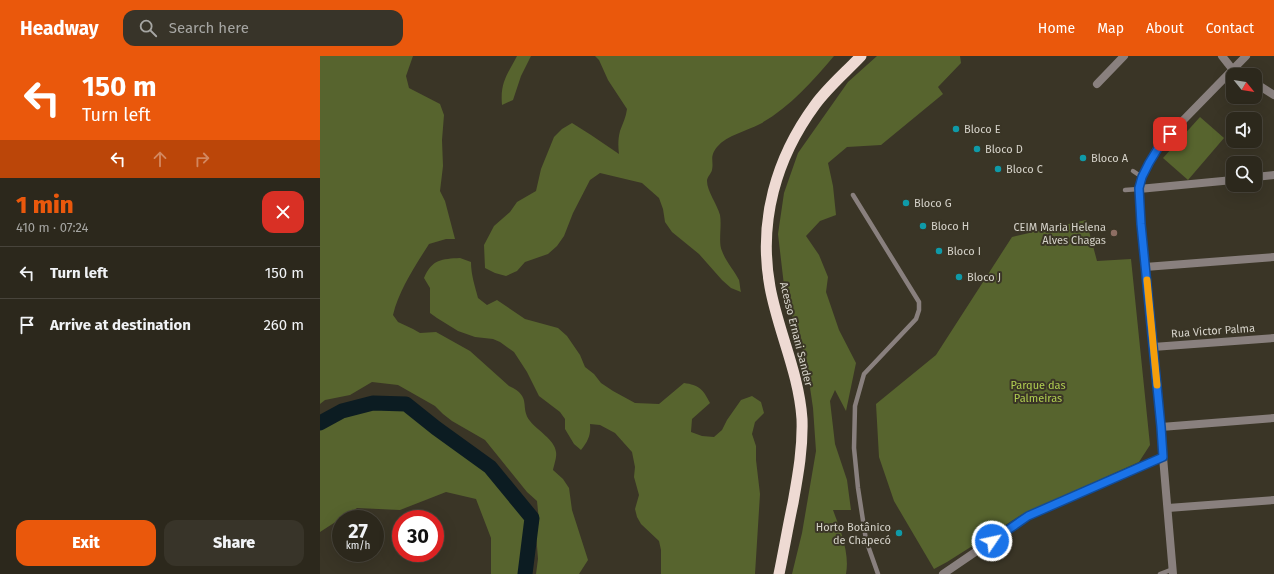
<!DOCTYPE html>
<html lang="en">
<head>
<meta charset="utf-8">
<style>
  :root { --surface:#2c281c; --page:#383429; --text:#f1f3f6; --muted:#a6a6a3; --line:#48443b; --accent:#ea580c }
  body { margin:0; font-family:"Fira Sans",sans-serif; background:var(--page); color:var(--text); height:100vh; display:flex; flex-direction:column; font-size:15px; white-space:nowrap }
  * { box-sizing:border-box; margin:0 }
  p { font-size:13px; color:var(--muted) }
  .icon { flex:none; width:22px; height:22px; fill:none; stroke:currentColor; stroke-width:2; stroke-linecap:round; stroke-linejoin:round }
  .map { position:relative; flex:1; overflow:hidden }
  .panel { display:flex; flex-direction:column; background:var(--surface); width:320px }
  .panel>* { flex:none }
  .hud { background:#ea580c; color:#fff; overflow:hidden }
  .needle { width:26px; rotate:120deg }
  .tools { position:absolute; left:906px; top:12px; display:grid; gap:8px }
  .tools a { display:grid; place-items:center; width:36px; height:36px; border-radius:8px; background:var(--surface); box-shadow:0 4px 16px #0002,0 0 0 1px var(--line); font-size:20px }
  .speed { position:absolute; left:12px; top:454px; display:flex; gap:8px; font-size:20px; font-weight:700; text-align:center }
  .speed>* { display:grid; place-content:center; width:52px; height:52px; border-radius:50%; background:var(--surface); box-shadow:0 4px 16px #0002,0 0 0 1px var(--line); line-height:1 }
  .speed small { font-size:10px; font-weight:400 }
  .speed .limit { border:6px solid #d22; background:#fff; color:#111 }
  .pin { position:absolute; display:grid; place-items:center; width:34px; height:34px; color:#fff; margin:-17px; border-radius:8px; box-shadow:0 2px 6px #0006 }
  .me { position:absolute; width:44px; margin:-22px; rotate:56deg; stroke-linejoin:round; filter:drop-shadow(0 0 3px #0008) }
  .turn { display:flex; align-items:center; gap:14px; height:84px; padding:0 16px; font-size:18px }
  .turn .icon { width:52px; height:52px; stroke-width:2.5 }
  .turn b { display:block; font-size:28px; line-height:34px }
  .lanes { display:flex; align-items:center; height:38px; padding:0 16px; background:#0003; justify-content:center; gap:20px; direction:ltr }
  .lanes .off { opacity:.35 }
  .round { display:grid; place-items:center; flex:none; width:42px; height:42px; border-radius:12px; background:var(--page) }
  .summary { display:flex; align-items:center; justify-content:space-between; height:68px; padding:0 16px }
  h1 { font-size:24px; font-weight:800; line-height:30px; color:var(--accent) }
  .cta { display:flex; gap:8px; margin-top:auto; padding:8px 16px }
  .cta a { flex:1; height:46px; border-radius:12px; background:var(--accent); color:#fff; font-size:16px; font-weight:800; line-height:46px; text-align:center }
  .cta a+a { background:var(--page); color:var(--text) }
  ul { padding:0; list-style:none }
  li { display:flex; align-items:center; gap:12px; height:52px; padding:0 16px; border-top:1px solid var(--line) }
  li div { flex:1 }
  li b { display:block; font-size:15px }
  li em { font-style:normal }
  header { display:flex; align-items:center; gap:24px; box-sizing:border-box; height:56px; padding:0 20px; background:var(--accent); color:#fff }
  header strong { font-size:19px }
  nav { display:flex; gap:22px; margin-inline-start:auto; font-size:14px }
  .search { width:280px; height:36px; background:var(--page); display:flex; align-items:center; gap:10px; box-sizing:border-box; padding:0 14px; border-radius:12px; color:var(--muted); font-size:15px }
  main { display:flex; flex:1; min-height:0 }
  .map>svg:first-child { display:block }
</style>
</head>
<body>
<header>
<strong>Headway</strong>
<div class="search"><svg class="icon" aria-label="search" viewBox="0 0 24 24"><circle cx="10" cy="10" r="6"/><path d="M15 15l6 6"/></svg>Search here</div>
<nav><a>Home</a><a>Map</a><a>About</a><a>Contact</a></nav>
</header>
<main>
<section class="panel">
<div class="hud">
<div class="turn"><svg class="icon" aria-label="left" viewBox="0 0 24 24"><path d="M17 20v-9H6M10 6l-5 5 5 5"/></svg><div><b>150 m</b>Turn left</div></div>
<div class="lanes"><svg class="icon" aria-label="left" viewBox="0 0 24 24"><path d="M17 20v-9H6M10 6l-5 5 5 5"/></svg><svg class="icon off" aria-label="ahead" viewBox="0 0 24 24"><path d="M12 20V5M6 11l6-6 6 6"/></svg><svg class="icon off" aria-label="right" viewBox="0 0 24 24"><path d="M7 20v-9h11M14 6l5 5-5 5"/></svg></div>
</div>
<div class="summary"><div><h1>1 min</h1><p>410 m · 07:24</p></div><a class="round" style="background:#d93025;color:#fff"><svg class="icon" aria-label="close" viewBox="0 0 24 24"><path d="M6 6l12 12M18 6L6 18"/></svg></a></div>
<ul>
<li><svg class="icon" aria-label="left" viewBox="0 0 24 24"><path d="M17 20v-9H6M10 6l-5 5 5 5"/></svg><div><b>Turn left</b></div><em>150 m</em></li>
<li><svg class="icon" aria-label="arrive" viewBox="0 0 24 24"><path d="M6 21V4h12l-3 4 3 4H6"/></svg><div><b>Arrive at destination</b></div><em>260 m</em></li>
</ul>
<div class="cta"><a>Exit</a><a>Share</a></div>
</section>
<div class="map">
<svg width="954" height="518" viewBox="0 0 954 518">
  <rect width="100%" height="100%" fill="#3a3526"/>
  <g fill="#57642e">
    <path d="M0,0H93L86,20L89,32L120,48L124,59L122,84L123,110L120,135L125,145L135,183H126L109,188C95,210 79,234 73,259L78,266L93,273L100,277L116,276L150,295L189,330C213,341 199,351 210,365C217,374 235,384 236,396C237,401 234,409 233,414L243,423L249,432L252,454L268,504L259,518H216L218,503L216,477L219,465L217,445L207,436L165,384L132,365L123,358L115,350L78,329L52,326L30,339L5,344L0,348Z"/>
    <path d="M197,0H211L201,20L193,44L182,49C180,27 187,19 197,0Z"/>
    <path d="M275,0H514C492,26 470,51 440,68C427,75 407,79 397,91C389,101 394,105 392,114C391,118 387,121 387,125C387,135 397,148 400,159C402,170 398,187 402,195C406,206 414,214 419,224C420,228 420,233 421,236L411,232L402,224L379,198L352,176L345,166L343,153L339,142L322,127L280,117L270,124L253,157L244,180L237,190L228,198L205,206L197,215L186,220L175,217L165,212L164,189L174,170L190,156L197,146L216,135L221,113L234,81L242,73L252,67L271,79L299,98C298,90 298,83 300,75C303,67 306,61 307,53L288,24L279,4Z"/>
    <path d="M557,0H640L641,7L618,31L623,38L561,89L527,91L508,107L513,130L516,159L500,165L486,180L499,199L508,221L506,236L519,274L536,307L526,355L515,334L510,345L515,388L527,424L531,454H513C520,473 530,497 526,518H472L482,477L496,395L493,352L486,304L465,238L458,178L464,137L478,97L528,26Z"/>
    <path d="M880,61L904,82L868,124L843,102Z"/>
    <path d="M766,164L777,205L811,203L830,389L819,406L701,459L627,506L614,513L574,445L559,401L556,348L616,299L692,181Z"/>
    <path d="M140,202L151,206C151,219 155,230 158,242L167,249L177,244L205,263L238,272L247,280L260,299L265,311L274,318L281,327L293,335L315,347L339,348L364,327C379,329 383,333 390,347L372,363L371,376L382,380L394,381L402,374L407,364L421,344L432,340L441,346L444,357L435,366L432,378L436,390V404L440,438L435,518H341V494L339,485L321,468L317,461L315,453L319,439L314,421L315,411L312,396L295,377L280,369L270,368C271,379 268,385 261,394L254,388L245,373V363L240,356L219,340L207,316L194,296L180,286L173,283L155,281L138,275L117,262L110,257V232L104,222C112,203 122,203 140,202Z"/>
    <path d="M53,347L86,348L116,372L170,411L212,462L205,518H171V482L156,443L126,436L80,454L37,452L0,476V367L22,355Z"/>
  </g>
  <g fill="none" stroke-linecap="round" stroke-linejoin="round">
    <path stroke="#0c1c22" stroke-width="15" d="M0,367L22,355L53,347L86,348L116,372L170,411L212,462L205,518"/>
    <g stroke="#89807e" stroke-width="4.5">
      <path d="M813,115L822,121"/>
      <path d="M805,134L819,133"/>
      <path d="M533,139L599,246V254L596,263L544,318L535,350L534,392L538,432L546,484L558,518"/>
      <path d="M840,518L853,513"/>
    </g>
    <g stroke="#89807e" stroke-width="8">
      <path d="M902,0L913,14L921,19"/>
      <path d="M935,27L954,39"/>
      <path d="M777,28L804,0"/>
      <path d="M825,211L954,201"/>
      <path d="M833,291L954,282"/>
      <path d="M841,371L954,362"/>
      <path d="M848,452L954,444"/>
      <path d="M623,518L708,460L843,401"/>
    </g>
    <g stroke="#89807e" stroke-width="8">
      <path d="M935,121L954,119"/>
      <path d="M819,133L913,124"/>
      <path d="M853,518L843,401L841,371L821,168L819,133L822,121L839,89L926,0"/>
    </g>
    <path stroke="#eedad3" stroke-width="11" d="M459,518C464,494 468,470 473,447C478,419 483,392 482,363C479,317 458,275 450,231C438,165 456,102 495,49C508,31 526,16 541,0"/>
  </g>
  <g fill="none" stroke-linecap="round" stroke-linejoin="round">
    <g stroke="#114b97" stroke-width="10">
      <path id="route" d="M672,485L708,460L843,401L841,371L821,168L819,132L822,121L829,107L840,89L850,78"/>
    </g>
    <use href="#route" stroke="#1a73e8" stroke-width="7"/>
    <path stroke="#f59e0b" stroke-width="7" d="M827,224L837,329"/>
  </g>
  <g fill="#0f9aa8" stroke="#3a3526" stroke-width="1.5">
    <circle cx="636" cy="73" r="4"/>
    <circle cx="657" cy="93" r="4"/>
    <circle cx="763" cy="102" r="4"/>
    <circle cx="678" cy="113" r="4"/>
    <circle cx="586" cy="147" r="4"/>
    <circle cx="603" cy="170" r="4"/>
    <circle cx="619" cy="195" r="4"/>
    <circle cx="639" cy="221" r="4"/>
    <circle cx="579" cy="477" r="4"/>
  </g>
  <circle fill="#8d6e63" stroke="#3a3526" stroke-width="1.5" cx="794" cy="177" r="4"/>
  <g text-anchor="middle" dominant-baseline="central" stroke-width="4" stroke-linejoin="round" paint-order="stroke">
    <g font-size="11" fill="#d5d2c9" stroke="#3a3526" text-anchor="start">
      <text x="644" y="73">Bloco E</text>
      <text x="665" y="93">Bloco D</text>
      <text x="771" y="102">Bloco A</text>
      <text x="686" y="113">Bloco C</text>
      <text x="594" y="147">Bloco G</text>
      <text x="611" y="170">Bloco H</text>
      <text x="786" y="171" text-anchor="end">CEIM Maria Helena<tspan x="786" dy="13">Alves Chagas</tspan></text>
      <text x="627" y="195">Bloco I</text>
      <text x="647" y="221">Bloco J</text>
      <text x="571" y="471" text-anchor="end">Horto Botânico<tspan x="571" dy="13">de Chapecó</tspan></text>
    </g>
    <g font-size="11" fill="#d5d2c9" stroke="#3a3526">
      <text transform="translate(893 275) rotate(-4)">Rua Victor Palma</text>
      <text transform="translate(476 278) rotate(76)">Acesso Ernani Sander</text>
    </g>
    <g font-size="11" fill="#b1ce51" stroke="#3a3526">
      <text x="718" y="329">Parque das<tspan x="718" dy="13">Palmeiras</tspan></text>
    </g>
  </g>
</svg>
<div class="tools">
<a><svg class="needle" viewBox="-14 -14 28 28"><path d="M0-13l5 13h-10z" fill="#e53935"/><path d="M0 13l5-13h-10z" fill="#a6a6a3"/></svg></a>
<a><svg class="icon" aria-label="sound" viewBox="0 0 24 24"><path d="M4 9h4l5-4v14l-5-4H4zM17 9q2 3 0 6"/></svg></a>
<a><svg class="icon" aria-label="search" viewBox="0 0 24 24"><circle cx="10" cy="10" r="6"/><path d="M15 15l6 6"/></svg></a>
</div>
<div class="speed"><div>27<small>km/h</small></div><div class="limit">30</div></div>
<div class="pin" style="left:850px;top:78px;background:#d93025"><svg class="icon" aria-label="arrive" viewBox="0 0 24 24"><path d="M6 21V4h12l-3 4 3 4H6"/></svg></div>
<svg class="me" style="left:672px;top:485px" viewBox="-20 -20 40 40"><circle r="17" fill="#1a73e8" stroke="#fff" stroke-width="3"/><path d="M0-11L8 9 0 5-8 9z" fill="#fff"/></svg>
</div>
</main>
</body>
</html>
